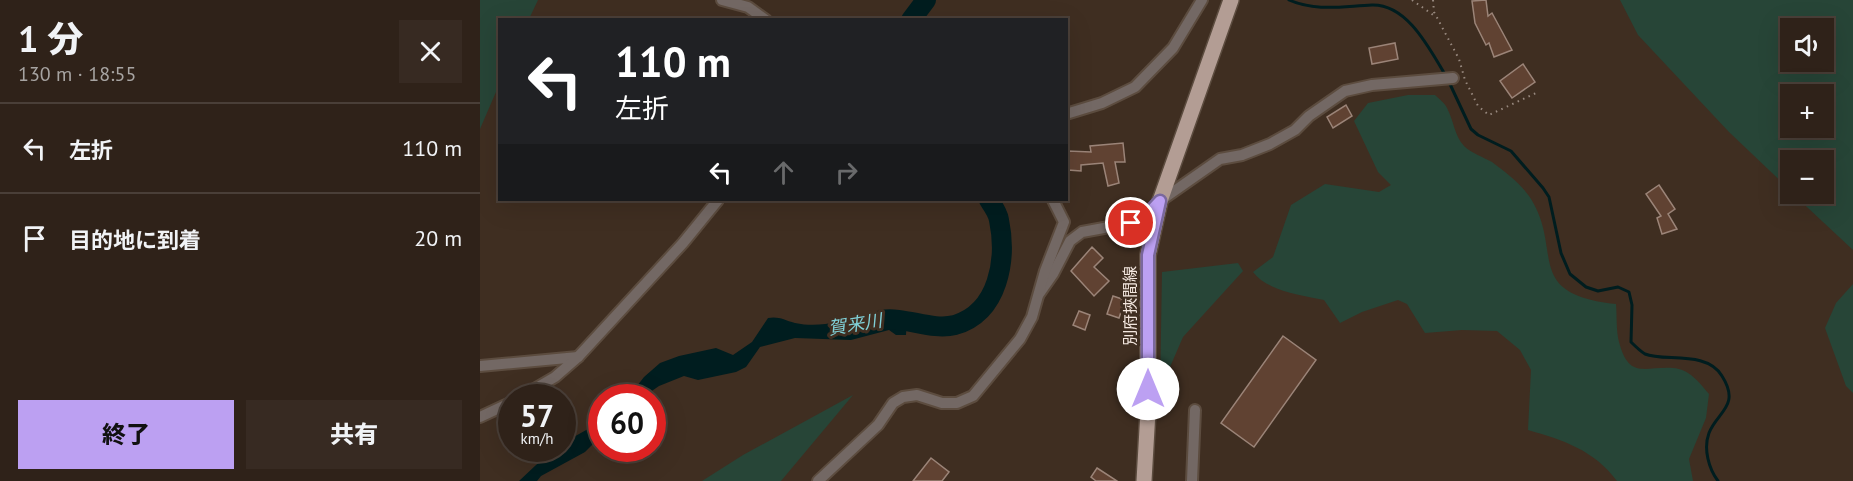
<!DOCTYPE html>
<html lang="ja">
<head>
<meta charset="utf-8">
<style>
  :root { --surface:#2f2219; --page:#372a22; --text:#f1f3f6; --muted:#a7a4a2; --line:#4a3f38; --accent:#bca0f2 }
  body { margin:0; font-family:"PT Sans","Noto Sans JP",sans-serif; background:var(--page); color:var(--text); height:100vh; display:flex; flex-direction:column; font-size:22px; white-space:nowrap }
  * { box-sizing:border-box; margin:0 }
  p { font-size:20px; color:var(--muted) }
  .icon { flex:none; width:33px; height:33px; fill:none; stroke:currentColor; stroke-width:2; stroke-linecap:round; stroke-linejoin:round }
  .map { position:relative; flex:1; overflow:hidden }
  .side { display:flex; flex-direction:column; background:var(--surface); width:480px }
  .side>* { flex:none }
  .hud { position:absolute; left:18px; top:18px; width:570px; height:183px; border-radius:0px; box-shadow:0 6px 24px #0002,0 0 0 2px var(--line); background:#202124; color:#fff; overflow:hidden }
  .tools { position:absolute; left:1300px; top:18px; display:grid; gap:12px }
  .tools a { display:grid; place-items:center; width:54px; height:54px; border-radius:0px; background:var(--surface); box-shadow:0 6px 24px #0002,0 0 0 2px var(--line); font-size:30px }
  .speed { position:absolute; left:18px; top:384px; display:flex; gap:12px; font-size:30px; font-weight:700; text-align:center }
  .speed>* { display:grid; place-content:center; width:78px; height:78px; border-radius:50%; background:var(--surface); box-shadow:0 6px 24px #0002,0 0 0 2px var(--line); line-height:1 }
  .speed small { font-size:15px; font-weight:400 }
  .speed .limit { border:9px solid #d22; background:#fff; color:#111 }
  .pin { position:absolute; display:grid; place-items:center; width:51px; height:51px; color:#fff; margin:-26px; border:3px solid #fff; border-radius:50%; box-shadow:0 2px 6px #0007 }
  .me { position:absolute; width:66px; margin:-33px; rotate:0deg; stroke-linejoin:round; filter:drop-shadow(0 0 4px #0008) }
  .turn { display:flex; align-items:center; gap:21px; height:126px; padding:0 18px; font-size:27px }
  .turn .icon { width:78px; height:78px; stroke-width:2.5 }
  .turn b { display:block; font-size:42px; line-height:51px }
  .lanes { display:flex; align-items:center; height:57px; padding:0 18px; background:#0003; justify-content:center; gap:30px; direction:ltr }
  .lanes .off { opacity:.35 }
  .round { display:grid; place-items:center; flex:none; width:63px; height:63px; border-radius:0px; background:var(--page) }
  .headline { display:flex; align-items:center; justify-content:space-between; height:102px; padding:0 18px }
  h1 { font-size:36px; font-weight:800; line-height:45px }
  .button { display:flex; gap:12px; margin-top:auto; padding:12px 18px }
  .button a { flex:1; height:69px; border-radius:0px; background:var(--accent); color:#111; font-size:24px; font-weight:800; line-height:69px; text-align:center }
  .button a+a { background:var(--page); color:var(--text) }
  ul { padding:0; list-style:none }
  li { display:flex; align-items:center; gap:18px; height:90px; padding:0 18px; border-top:2px solid var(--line) }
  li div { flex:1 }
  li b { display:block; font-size:22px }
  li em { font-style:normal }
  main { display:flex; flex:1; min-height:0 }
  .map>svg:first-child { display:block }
</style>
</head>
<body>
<main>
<section class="side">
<div class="headline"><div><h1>1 分</h1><p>130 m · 18:55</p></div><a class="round"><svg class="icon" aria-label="close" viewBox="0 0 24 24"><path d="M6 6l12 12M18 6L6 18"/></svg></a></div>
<ul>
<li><svg class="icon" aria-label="left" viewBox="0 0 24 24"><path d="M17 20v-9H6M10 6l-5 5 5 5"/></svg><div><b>左折</b></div><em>110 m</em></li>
<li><svg class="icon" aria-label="arrive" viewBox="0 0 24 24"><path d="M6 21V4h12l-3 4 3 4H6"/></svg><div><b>目的地に到着</b></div><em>20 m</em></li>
</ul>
<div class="button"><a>終了</a><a>共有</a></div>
</section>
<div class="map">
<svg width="1373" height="481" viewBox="0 0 1373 481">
  <rect width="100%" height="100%" fill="#3f2e21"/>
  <g fill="#274537" fill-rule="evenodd">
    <path d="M0,0H58L49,19L20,20L19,85L0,129Z"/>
    <path d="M1140,0H1373V250L1313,194H1344V160H1311V191L1249,132L1158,35ZM1311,28H1344V62H1311ZM1344,94V128H1311V94Z"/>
    <path d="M928,95H955C959,99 965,103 967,108C974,121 974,135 984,146C991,153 1003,157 1012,162C1024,171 1040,183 1049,196C1085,249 1041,294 1136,304C1137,316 1136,330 1139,342C1149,380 1165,366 1193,368C1209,369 1219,382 1229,394L1226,418L1209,459L1213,481H1137C1114,450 1083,440 1048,430L1051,370L1040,350L1017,331L982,330L945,333L927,304L918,300L882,312L860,323L844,300C821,295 787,291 773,272L793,257L811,205L845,184L899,192L911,185L898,172L874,121L888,103Z"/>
    <path d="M758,263L763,271L703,337L680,390L682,272Z"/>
    <path d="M1373,284V393L1366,386L1345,328L1356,303Z"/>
    <path d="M373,395L301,481H222L263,455Z"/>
  </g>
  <g fill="#001d1f">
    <path d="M382,314H415L427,316L426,335H416L409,330L371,340L315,338L280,347L266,367L256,372L218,380L204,376L179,386L163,397H132L138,390L157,386L164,377L180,363L199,356L236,348L253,355L272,342L288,318C299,316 304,320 315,323C339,328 360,322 382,314Z"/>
    <path d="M121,411V436L105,452L61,476L57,481H39L72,450L82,448L83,443L108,429Z"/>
  </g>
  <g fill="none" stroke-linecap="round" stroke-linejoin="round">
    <g stroke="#001d1f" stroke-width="3">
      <path d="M809,0C836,12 864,6 892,5C928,4 950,50 966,76"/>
      <path d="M969,82L991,129L998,135L1031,151L1063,188L1069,197L1081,253L1090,274L1106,287L1118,291L1138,287L1149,292L1152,305L1151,342C1156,347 1160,351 1165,354C1184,362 1227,350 1242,376C1261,406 1237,412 1229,433C1223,449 1229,469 1238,481"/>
    </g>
    <g stroke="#001d1f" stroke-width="20">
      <path d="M431,20L446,0"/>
      <path d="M401,320C425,316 451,331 475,325C519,312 527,259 519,220C518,213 513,206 509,200"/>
    </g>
  </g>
  <g fill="#604232" stroke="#9b8478" stroke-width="1.5">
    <path d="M1006,0L1008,16L1012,13L1032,50L1014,57L1009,43L1006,45L995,23L992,1Z"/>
    <path d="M915,43L918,59L892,64L889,48Z"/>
    <path d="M1043,64L1055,82L1032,98L1020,81Z"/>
    <path d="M866,105L872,116L853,128L847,117Z"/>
    <path d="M643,143L645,162H635L639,183L628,186L623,163L601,165V171L588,170V151L611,152L610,146Z"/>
    <path d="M1179,185L1195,209L1188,214L1197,229L1182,234L1177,218L1181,216L1166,194Z"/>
    <path d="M612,247L623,258L614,267L629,281L614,296L591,271Z"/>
    <path d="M633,296L645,300L639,318L627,314Z"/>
    <path d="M599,311L610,315L605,330L593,325Z"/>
    <path d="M803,336L836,360L774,447L741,423Z"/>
    <path d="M451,458L469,472L462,481H433Z"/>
    <path d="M617,468L637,481H616L611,477Z"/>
  </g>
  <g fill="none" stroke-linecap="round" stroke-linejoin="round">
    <g stroke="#5c4c3f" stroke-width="14">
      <g id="minor">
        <path d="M242,0L268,7L286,20"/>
        <path d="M586,114L622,103L655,87L693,48L722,0"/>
        <path d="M559,294L573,274L590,241L602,232L651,223L664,218L680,201L740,159L762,155L790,144L815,130L829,116L865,91L892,85L973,78"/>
        <path d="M0,366L98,357"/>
        <path d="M39,398L75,377L98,357L203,243L238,200"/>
        <path d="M0,417L32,402"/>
        <path d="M338,481L398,425L413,403L423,397L437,395L462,403H477L493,396L540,339L552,317L565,271L584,222L573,200"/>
        <path d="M712,481L715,410"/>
      </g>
    </g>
    <g stroke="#5c4c3f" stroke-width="18">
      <path id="primary" d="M664,481L668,411V255L680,201L751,0"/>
    </g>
    <g stroke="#98897f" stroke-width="2" stroke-dasharray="1.5 4.5" stroke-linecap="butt">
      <path d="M932,0L956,17"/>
      <path d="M953,0L954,12L979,59L985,80L998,106L1009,115L1056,93"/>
    </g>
    <use href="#minor" stroke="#736864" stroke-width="10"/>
    <use href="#primary" stroke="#b39d94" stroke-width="15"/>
  </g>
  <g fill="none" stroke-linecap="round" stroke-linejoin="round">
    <g stroke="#7a689d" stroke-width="15">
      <path id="route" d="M651,223L664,218L680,201L668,255V389"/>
    </g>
    <use href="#route" stroke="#bca0f2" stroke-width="10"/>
  </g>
  <g text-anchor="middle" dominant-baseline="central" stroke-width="6" stroke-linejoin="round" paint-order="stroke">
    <g font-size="16" fill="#f3e7df" stroke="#3f2e21">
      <text transform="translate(650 306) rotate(-90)">別府挾間線</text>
    </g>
    <g font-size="18" font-style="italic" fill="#80d0d7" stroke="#3f2e21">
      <text transform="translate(375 324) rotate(-9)">賀来川</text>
    </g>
  </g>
</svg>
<div class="tools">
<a><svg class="icon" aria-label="sound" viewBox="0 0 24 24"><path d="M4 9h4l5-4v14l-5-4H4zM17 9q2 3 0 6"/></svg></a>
<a>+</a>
<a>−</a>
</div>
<div class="speed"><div>57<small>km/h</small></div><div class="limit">60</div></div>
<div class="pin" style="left:651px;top:223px;background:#d93025"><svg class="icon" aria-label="arrive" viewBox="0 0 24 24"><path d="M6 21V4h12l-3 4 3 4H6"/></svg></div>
<svg class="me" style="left:668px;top:389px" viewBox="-20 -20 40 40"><circle r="19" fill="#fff"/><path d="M0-13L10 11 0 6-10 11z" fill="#bca0f2"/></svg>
<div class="hud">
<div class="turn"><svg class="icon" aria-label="left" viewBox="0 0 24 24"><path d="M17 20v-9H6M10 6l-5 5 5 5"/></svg><div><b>110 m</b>左折</div></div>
<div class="lanes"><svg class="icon" aria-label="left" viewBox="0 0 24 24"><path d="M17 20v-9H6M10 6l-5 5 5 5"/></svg><svg class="icon off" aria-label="ahead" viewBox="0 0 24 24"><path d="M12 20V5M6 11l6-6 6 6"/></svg><svg class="icon off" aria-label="right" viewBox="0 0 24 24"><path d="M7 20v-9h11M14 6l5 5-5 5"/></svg></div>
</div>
</div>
</main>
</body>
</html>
